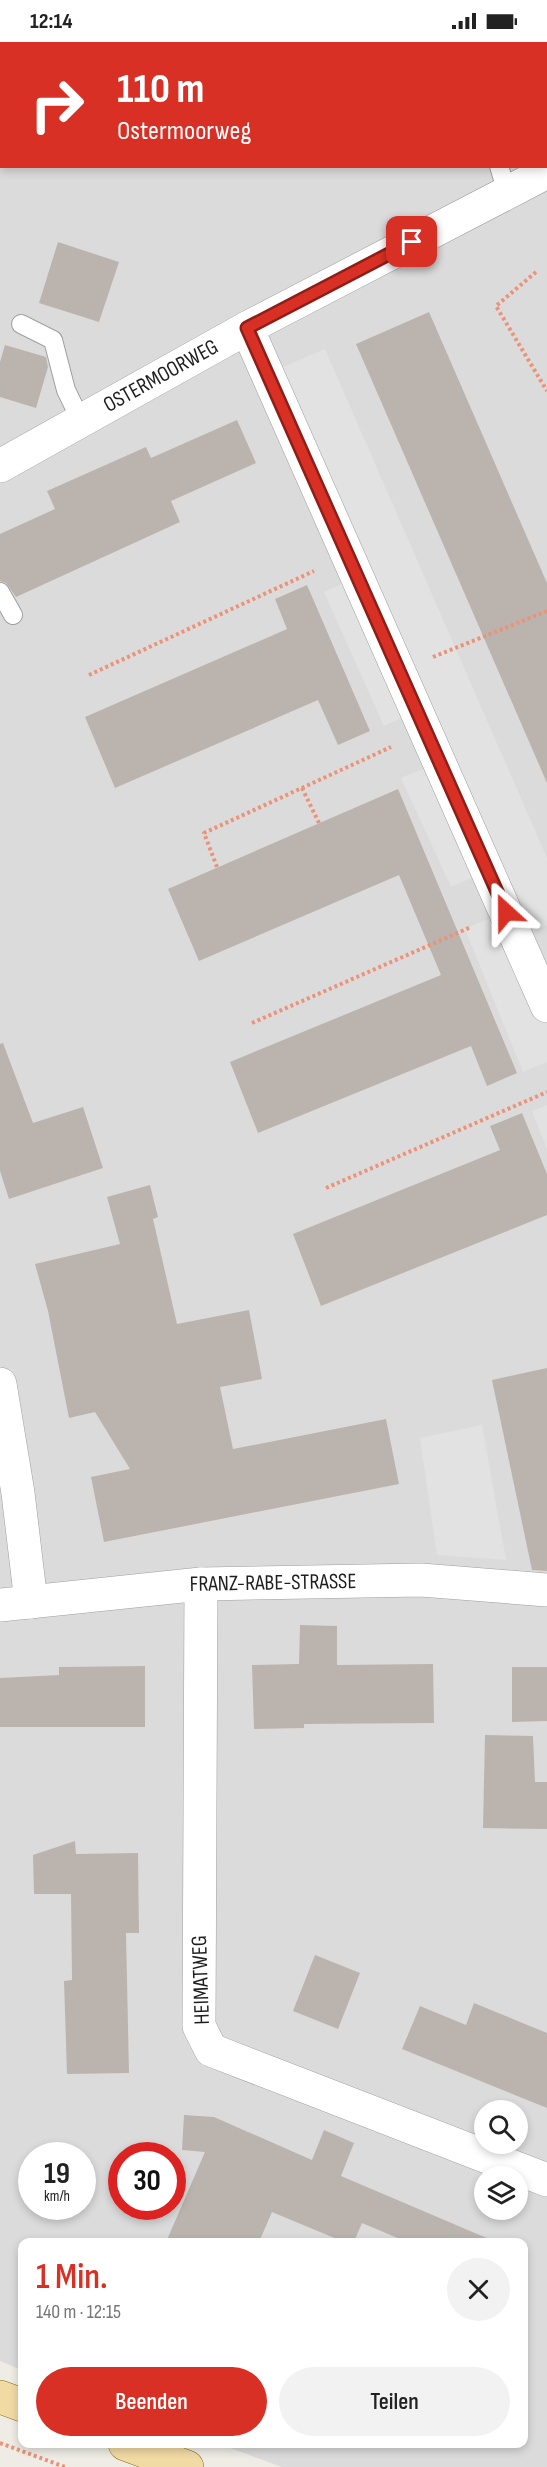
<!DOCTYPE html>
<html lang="de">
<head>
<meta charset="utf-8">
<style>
  :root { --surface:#fff; --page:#f2f2f2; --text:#222; --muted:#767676; --accent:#d93025 }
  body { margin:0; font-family:"Sofia Sans Condensed",sans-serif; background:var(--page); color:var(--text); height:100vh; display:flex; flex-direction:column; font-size:22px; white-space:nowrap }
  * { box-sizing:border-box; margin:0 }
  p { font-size:20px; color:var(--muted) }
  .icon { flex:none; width:33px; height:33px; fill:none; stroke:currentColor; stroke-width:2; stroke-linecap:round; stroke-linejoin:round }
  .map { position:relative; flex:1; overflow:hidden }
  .sheet { position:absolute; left:18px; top:2196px; width:510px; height:210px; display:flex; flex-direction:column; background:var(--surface); border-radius:12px; box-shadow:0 3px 9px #0003 }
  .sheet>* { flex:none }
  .hud { position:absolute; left:0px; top:0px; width:548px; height:126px; box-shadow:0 3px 9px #0003; background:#d93025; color:#fff; overflow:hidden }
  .controls { position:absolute; left:474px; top:2058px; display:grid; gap:12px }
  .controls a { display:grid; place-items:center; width:54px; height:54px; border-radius:50%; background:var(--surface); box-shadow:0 3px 9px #0003; font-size:30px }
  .speed { position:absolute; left:18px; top:2100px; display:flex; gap:12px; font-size:30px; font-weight:700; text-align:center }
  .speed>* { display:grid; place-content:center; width:78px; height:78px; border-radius:50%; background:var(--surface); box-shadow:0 3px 9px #0003; line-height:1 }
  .speed small { font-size:15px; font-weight:400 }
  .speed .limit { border:9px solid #d22; background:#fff; color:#111 }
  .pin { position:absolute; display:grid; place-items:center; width:51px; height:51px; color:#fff; margin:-26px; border-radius:12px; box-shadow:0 3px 9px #0006 }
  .me { position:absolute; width:66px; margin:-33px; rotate:336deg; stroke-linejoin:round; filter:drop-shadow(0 0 4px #0008) }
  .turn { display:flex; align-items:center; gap:21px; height:126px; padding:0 18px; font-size:27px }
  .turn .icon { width:78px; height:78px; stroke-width:2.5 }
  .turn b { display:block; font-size:42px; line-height:51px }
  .round { display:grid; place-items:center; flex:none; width:63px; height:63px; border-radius:32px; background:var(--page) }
  .overview { display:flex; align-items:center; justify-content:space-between; height:102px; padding:0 18px }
  h1 { font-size:36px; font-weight:600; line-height:45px; color:var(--accent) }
  .cta { display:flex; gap:12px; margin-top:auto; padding:12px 18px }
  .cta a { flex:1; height:69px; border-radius:36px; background:var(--accent); color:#fff; font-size:24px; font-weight:600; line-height:69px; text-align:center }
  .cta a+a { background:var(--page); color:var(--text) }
  .status { display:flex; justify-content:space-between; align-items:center; height:42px; padding:0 30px; background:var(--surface); direction:ltr }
  .status svg { height:16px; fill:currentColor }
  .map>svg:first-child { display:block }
</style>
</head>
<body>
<div class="status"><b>12:14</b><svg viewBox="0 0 49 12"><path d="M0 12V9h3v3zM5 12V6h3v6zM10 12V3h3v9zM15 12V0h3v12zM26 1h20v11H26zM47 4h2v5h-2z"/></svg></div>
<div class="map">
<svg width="547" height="2425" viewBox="0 0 547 2425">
  <rect width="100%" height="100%" fill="#eeece5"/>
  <path fill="#dcdbdb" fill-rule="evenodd" d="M0,0H547V2425H282L219,2402H524V2200H22V2328L0,2319ZM2,2H546V124H2ZM484,2068H518V2102H484ZM32,2114H82V2164H32ZM122,2114H172V2164H122ZM484,2134H518V2168H484Z"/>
  <g fill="#e2e2e2">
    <path d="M325,307L547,816V883L518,897L547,964V1020L523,1030L465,887L505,870L487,829L451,845L401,736L439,720L417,669L384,684L324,550L357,535L267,332Z"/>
    <path d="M547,1063V1107L532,1069Z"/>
    <path d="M482,1383L506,1518L437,1513L420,1396Z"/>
  </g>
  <g fill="#bbb4ae">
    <path d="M58,200L119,220L99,280L39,261Z"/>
    <path d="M429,270L547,541V741L356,302Z"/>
    <path d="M5,303L46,315L48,325L36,366L0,355V320Z"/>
    <path d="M237,378L256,421L171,459L180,480L16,555L6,541L0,539V492L55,467L47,449L146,405L151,416Z"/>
    <path d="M307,543L370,689L338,703L318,658L115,746L85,675L287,587L275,557Z"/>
    <path d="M398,747L517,1031L487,1044L471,1004L258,1091L230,1020L441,933L399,833L199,919L168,847Z"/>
    <path d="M3,1001L33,1081L83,1065L103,1126L9,1157L0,1129V1002Z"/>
    <path d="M522,1071L547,1132V1173L321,1264L293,1192L500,1108L490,1084Z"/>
    <path d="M150,1143L158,1175L153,1177L177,1282L249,1268L262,1337L220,1345L233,1407L386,1377L399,1442L104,1500L91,1435L130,1427L95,1370L69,1376L48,1269L35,1222L120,1202L107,1155Z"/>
    <path d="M547,1326V1529L532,1528L492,1338Z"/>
    <path d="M300,1583L337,1584V1623L433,1622L434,1681L304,1682V1686L254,1687L252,1623L299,1622Z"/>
    <path d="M145,1624V1685H0V1636L59,1633V1625Z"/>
    <path d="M512,1625H547V1679L512,1680Z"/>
    <path d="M485,1693L533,1694L535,1740H547V1787L483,1786Z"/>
    <path d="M75,1799L76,1812L138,1811L139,1891H126L129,2031L67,2032L64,1939L72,1938L71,1852H34L33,1813Z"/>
    <path d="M315,1913L360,1931L338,1987L293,1969Z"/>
    <path d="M474,1961L547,1991V2066L402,2007L420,1964L466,1983Z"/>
    <path d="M184,2073L214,2075L312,2118L324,2088L354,2101L341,2134L496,2200H407L362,2181L354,2200H344L272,2170L259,2200H166L205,2110L182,2108Z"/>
  </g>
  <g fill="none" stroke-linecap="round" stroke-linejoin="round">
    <g stroke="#9f9f9f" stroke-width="20">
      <g id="lane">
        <path d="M530,2L531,0"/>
        <path d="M499,124L507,151"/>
        <path d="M21,282L53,298L66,348L81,379"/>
        <path d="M0,550L13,573"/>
      </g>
    </g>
    <g stroke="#9f9f9f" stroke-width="34">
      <g id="street">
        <path d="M247,286L547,964"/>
        <path d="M0,424L247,286L547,130"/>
        <path d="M0,1342L18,1451L31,1560"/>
        <path d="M201,1542L199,1984L211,2008L547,2138"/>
        <path d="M0,1563L201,1542L421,1538L547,1548"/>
      </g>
    </g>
    <g stroke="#886f0f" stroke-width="34">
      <g id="primary">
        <path d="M0,2355L22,2363"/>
        <path d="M125,2402L187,2425"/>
      </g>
    </g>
    <g stroke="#eb9278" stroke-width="4" stroke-dasharray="3 3" stroke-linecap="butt">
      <path d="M536,230L496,264L547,349"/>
      <path d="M433,615L547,569"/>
      <path d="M89,633L314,529"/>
      <path d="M302,746L319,781"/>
      <path d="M217,825L204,791L391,705"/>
      <path d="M252,981L471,885"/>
      <path d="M326,1146L547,1050"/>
      <path d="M0,2401L65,2425"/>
    </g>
    <use href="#lane" stroke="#fff" stroke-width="18"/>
    <use href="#street" stroke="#fff" stroke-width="33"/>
    <use href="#primary" stroke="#f2daa5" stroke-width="33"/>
  </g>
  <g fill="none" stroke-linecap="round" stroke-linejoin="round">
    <g stroke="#8d1f18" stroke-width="15">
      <path id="route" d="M412,200L247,286L506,870"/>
    </g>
    <use href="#route" stroke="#d93025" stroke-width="10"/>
  </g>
  <g text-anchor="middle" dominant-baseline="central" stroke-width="5" stroke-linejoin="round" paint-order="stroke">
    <g font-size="22" fill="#1e1e1e" stroke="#fff">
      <text transform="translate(161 334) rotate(-29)">OSTERMOORWEG</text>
      <text transform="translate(273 1541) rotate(-1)">FRANZ-RABE-STRASSE</text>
      <text transform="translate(201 1938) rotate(-92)">HEIMATWEG</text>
    </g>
  </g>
</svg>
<div class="controls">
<a><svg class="icon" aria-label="search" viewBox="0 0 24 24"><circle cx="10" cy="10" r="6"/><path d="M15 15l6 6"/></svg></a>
<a><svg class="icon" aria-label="layers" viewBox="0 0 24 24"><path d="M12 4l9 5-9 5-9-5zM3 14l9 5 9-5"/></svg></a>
</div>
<div class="speed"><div>19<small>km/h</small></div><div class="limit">30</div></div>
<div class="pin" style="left:412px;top:200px;background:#d93025"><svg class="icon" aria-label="arrive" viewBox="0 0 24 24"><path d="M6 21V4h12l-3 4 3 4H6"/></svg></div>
<svg class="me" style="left:506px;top:870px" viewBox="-20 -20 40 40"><path d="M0-17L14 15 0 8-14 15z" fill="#d93025" stroke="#fff" stroke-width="4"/></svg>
<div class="hud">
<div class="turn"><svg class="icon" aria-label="right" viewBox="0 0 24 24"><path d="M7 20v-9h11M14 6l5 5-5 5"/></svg><div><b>110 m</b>Ostermoorweg</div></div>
</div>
<section class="sheet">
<div class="overview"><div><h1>1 Min.</h1><p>140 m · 12:15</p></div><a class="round"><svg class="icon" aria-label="close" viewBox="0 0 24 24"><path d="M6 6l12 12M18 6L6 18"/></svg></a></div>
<div class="cta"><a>Beenden</a><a>Teilen</a></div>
</section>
</div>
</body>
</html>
